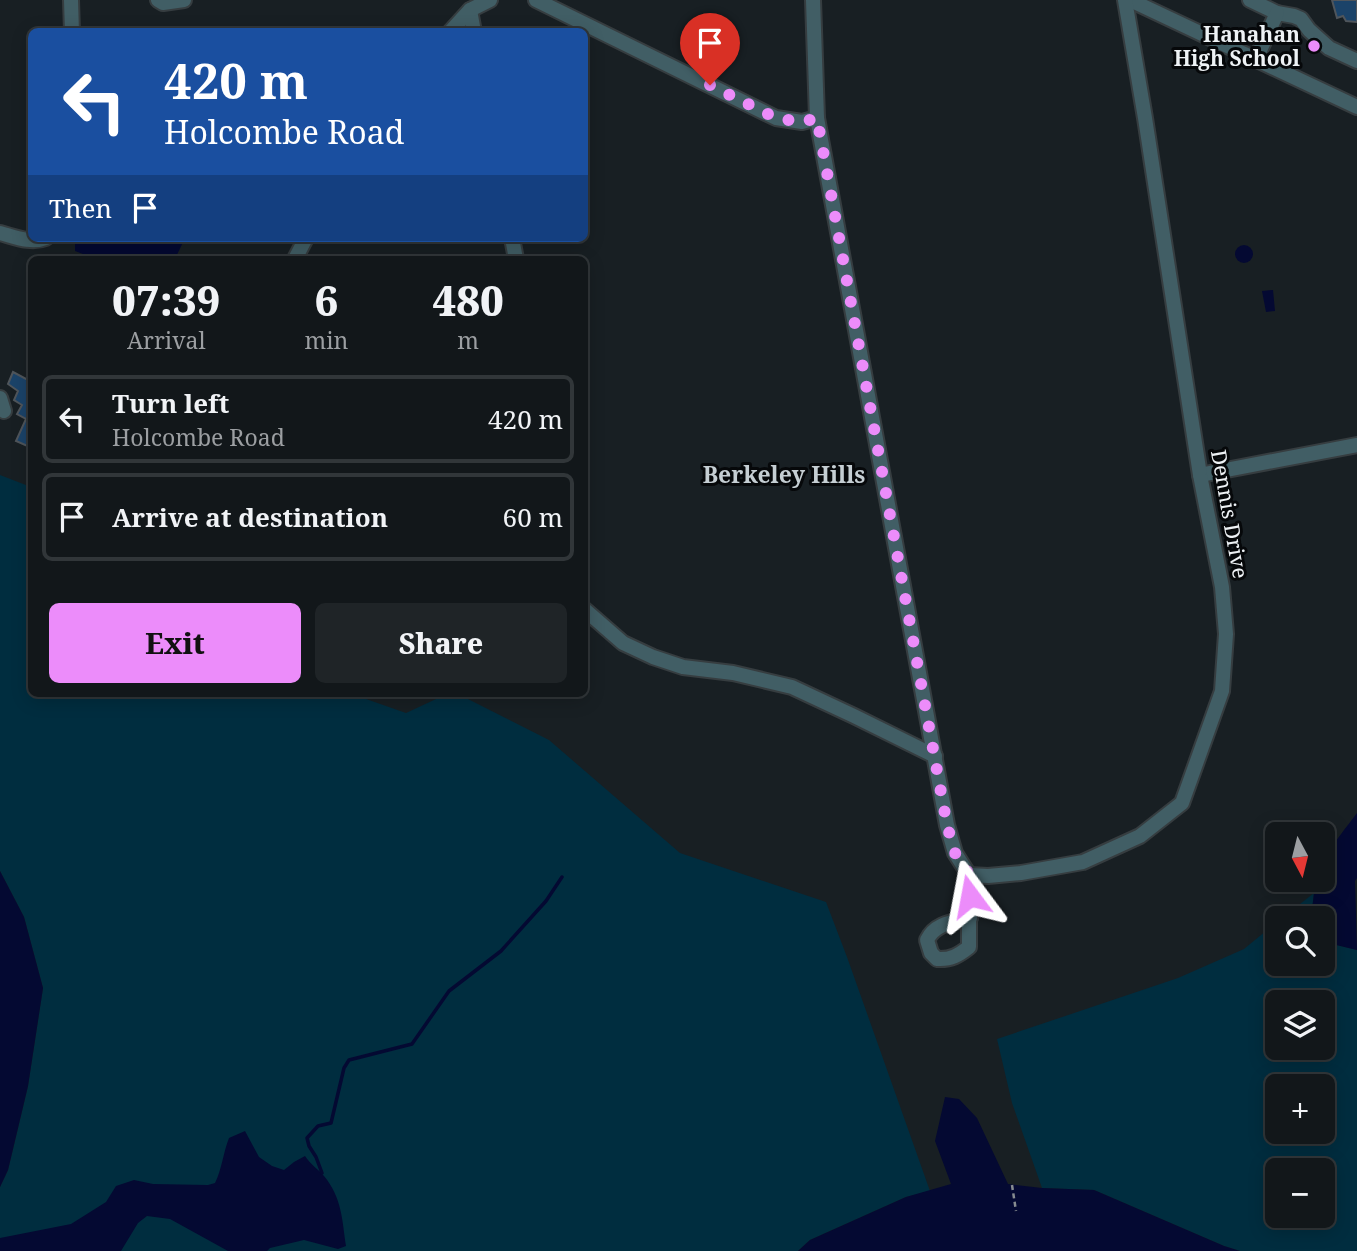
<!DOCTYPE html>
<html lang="en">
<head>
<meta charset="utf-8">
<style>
  :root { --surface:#12171a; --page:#1f2427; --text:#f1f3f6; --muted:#9c9fa2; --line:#313639; --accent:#ec8cfa }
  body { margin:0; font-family:"Noto Serif",serif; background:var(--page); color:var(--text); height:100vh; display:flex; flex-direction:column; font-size:26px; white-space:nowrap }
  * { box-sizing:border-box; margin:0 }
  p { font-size:23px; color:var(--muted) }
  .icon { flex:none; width:38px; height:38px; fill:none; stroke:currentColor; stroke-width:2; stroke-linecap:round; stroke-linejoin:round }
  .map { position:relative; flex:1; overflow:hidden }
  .panel { position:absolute; left:28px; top:256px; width:560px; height:441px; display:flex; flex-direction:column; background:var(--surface); border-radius:10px; box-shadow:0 4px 18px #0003,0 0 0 2px var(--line) }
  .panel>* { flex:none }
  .hud { position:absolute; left:28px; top:28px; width:560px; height:214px; border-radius:10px; box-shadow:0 4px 18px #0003,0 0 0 2px var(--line); background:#1a4fa0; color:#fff; overflow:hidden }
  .needle { width:46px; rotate:173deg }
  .buttons { position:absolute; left:1265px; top:822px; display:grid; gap:14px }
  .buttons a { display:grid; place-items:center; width:70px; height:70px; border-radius:10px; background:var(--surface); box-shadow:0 4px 18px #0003,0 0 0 2px var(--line); font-size:35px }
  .pin { position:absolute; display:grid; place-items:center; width:60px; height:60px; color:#fff; margin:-72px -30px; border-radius:50% 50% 50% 0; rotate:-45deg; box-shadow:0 0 7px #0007 }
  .pin .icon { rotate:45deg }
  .me { position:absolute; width:77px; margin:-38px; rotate:347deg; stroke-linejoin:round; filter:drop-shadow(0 0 5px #0008) }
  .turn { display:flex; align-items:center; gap:24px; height:147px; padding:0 21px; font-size:32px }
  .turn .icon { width:91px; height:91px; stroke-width:2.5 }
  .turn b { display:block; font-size:49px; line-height:60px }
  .then { display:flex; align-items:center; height:66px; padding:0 21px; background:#0003; gap:14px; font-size:26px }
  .eta { display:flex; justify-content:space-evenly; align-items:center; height:119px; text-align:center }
  .eta b { font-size:42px; font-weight:800; line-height:49px }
  .button { display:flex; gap:14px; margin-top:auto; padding:14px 21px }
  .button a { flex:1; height:80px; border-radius:10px; background:var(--accent); color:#111; font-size:28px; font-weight:800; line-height:80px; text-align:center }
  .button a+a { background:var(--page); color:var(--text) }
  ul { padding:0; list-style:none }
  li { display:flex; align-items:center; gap:21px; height:88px; margin:0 14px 10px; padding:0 7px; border:4px solid var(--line); border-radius:10px }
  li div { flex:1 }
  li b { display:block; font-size:26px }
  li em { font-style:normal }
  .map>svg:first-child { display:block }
</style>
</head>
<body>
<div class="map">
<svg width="1357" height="1251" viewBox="0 0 1357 1251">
  <rect width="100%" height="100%" fill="#181f23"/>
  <g fill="#002d3f" fill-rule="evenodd">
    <path d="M0,475L31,487L32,693H349L406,713L449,693H456L549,740L680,853L826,902L847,957L930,1191L906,1197L810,1240L798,1251H0V1187L8,1170L28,1086L43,988L24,917L0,871Z"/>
    <path d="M1314,893L1311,919H1281Z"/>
    <path d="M1277,922L1278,964H1323V939L1329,943L1357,950V1251H1240L1224,1246L1094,1190L1042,1188L1012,1103L997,1039L1178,978L1244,949ZM1278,1003H1323V1048H1278ZM1278,1087H1323V1132H1278ZM1278,1171H1323V1216H1278Z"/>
  </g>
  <g fill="#040932">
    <path d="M78,238H185L175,259H96L75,251V242Z"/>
    <circle cx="1244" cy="254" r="9"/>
    <path d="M1273,290L1275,311L1266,312L1262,291Z"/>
    <path d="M1357,813V878L1355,881L1357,950L1328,943L1323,939V919H1311L1314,893L1318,880H1323C1323,852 1341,835 1357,813Z"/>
    <path d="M0,871L24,917L43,988L28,1086L8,1170L0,1187Z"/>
    <path d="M945,1097L959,1099L977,1118L1008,1184L1042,1188L1094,1190L1224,1246L1240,1251H798L810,1240L906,1197L951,1184L935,1141Z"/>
    <path d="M245,1131L259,1157L272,1166L284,1170L294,1162L305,1156C310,1164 318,1169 324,1176C342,1198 342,1219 346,1246L338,1249L304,1240L270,1248L267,1251H228L170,1219L147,1216L138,1223L121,1251H0V1238L71,1224L106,1202L116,1186L134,1180L153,1184L208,1185L215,1183C222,1169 223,1153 229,1138Z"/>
  </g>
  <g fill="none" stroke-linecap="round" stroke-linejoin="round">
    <path stroke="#040932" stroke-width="3.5" d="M322,1173L316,1157L309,1146L307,1138L318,1126L331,1123L344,1068L349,1060L412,1044L449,991L501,951L546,901L562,877"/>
  </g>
  <g fill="#1b4369" stroke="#4f555b" stroke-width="2">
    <path d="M1332,0H1357V22L1346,21L1343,16L1337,18Z"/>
    <path d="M13,372L32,382V448L16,441L26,419L17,414L22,405L14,400L18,391L8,384Z"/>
  </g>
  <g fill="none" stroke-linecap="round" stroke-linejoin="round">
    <g stroke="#363d40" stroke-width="18">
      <g id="minor">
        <path d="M71,0L72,32"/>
        <path d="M158,0L163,3L184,0"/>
        <path d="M536,0L776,118L802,122L817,118"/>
        <path d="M813,0L817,118L947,825L955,853L969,875"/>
        <path d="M1130,0L1357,107"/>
        <path d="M1250,0L1277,13L1294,16L1301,19L1309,30L1329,48L1357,61"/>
        <path d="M470,10L474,32"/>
        <path d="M450,32L470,10L490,0"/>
        <path d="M1256,59L1277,13"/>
        <path d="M0,233C15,237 31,244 46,238"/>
        <path d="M512,238L516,259"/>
        <path d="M295,259L306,238"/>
        <path d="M0,398L4,411"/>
        <path d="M1200,475L1357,445"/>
        <path d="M584,609L623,643L653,657L683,667L733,673L792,687L854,716L935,756"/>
        <path d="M969,875L988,876L1021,873L1083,862L1140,836L1182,803L1222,691L1226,634L1222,587L1200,475L1145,118L1125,0"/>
        <path d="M969,875V947C959,955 951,960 937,959L931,953L927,940C935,923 953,922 970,918"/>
      </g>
    </g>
    <path stroke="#878c90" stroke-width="2.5" stroke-dasharray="5 3.5" stroke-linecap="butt" d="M1012,1185L1016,1211"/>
    <use href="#minor" stroke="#415e65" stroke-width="14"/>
  </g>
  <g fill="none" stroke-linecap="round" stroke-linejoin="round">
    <path stroke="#ec8cfa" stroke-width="12" stroke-dasharray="0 21.6" d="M710,85L776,118L802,122L817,118L947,825L955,853L969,874L970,896"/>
  </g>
  <circle fill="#ec8cfa" stroke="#06080a" stroke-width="2.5" cx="1314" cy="46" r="7"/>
  <g text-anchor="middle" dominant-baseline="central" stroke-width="6" stroke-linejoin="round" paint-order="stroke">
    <g font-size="21" font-weight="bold" fill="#eef2f5" stroke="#06080a" text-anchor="end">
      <text x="1300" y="34">Hanahan<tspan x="1300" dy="24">High School</tspan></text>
    </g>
    <g font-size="21" fill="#eef2f5" stroke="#06080a">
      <text transform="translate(1230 514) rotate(80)">Dennis Drive</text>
    </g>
    <g font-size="23" font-weight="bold" fill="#c5ced3" stroke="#06080a">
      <text x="784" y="474">Berkeley Hills</text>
    </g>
  </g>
</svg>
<div class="buttons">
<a><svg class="needle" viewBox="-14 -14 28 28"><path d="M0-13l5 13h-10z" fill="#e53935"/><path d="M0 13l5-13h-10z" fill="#9c9fa2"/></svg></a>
<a><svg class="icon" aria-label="search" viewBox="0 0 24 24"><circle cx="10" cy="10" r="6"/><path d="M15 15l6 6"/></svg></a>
<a><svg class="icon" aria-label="layers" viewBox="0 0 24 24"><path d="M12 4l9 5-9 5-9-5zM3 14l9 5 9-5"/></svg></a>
<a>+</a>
<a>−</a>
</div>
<div class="pin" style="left:710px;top:85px;background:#d93025"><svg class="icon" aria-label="arrive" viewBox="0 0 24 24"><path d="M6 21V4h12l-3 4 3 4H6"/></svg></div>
<svg class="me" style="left:970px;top:896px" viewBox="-20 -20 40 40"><path d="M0-17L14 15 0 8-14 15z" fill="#ec8cfa" stroke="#fff" stroke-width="4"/></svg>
<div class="hud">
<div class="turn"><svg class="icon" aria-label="left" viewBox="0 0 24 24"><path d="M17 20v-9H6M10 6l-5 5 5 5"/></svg><div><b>420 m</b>Holcombe Road</div></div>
<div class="then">Then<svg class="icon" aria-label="arrive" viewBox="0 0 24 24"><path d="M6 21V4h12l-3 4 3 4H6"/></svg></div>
</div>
<section class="panel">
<div class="eta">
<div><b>07:39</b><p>Arrival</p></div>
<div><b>6</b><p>min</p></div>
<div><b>480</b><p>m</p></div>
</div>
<ul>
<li><svg class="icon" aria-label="left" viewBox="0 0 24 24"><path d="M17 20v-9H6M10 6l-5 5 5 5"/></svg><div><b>Turn left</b><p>Holcombe Road</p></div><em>420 m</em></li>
<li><svg class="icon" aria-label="arrive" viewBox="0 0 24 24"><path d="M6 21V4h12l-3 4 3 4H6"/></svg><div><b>Arrive at destination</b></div><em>60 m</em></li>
</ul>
<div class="button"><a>Exit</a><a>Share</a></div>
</section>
</div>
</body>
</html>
